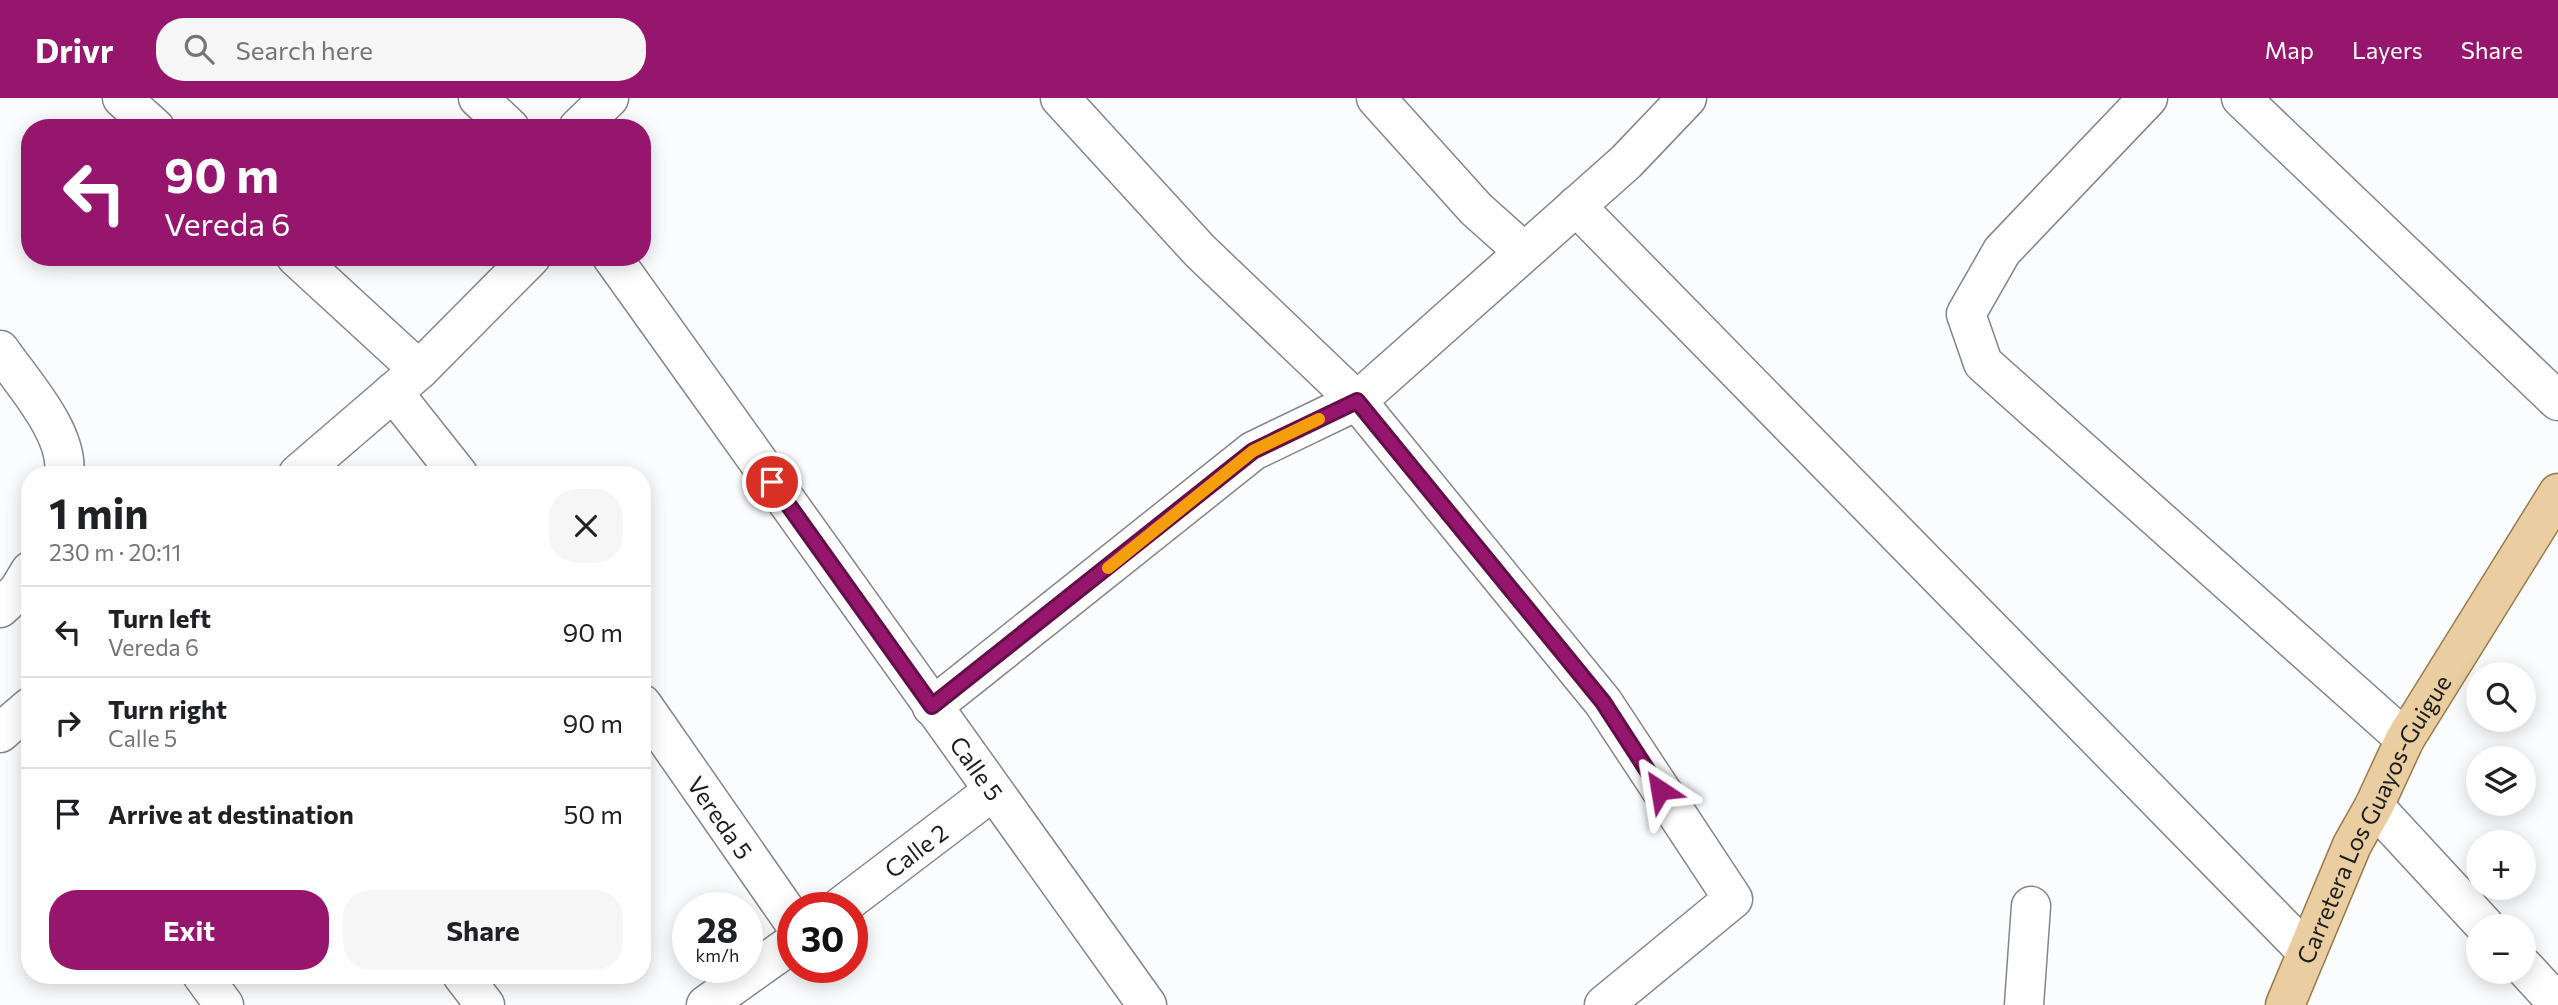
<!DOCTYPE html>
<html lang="en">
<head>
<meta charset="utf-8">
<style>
  :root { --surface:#fff; --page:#f6f6f6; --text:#202124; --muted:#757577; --line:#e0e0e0; --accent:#96166e }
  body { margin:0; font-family:Commissioner,sans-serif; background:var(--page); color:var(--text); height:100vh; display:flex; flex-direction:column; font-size:26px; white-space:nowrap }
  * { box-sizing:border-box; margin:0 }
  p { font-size:23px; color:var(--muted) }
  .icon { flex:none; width:38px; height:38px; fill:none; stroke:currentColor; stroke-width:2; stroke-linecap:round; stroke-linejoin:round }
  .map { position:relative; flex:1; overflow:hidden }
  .details { position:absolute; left:21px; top:368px; width:630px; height:518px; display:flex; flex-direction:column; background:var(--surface); border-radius:28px; box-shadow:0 4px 18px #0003 }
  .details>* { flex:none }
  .top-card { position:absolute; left:21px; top:21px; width:630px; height:147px; border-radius:28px; box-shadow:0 4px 18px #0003; background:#96166e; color:#fff; overflow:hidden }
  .fabs { position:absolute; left:2466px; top:564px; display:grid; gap:14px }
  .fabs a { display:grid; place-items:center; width:70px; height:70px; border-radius:50%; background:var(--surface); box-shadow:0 4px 18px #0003; font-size:35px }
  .speed { position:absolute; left:672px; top:794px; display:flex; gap:14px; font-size:35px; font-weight:700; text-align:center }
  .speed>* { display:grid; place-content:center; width:91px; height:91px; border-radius:50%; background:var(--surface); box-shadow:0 4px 18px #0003; line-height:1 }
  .speed small { font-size:18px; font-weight:400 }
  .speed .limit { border:10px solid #d22; background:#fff; color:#111 }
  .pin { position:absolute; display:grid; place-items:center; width:60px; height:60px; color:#fff; margin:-30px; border:4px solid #fff; border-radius:50%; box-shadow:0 2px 7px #0007 }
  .me { position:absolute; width:77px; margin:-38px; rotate:327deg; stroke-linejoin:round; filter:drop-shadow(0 0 5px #0008) }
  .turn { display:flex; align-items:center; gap:24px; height:147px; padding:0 28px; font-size:32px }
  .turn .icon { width:91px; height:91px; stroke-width:2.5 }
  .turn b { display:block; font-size:49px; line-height:60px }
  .round { display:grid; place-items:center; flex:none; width:74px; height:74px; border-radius:28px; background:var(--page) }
  .overview { display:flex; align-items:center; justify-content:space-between; height:119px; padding:0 28px }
  h1 { font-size:42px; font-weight:700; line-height:52px }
  .button { display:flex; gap:14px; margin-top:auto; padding:14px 28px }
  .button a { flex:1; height:80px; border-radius:28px; background:var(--accent); color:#fff; font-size:28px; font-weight:700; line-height:80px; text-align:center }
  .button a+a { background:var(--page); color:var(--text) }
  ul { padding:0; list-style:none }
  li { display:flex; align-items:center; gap:21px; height:91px; padding:0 28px; border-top:2px solid var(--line) }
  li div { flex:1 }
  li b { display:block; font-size:26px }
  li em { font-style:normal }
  header { display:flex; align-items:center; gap:42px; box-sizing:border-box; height:98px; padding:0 35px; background:var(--accent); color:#fff }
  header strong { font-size:33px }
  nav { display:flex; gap:38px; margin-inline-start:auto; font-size:24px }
  .search { width:490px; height:63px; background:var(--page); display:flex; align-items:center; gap:18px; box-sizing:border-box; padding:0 24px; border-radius:28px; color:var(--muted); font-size:26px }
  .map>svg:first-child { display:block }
</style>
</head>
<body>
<header>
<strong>Drivr</strong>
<div class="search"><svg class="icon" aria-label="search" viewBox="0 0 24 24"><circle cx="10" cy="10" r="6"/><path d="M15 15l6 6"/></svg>Search here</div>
<nav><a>Map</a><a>Layers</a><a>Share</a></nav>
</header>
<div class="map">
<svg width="2558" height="907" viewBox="0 0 2558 907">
  <rect width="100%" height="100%" fill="#fafcfe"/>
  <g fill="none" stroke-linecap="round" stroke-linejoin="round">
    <g stroke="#838587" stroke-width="41">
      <g id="minor">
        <path d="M122,0L155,30"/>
        <path d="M478,0L510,30"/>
        <path d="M1060,0L1200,153L1357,303L1603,604L1733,801L1604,907"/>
        <path d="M1376,0L1476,111L1523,153"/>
        <path d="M2148,0L2002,153L1966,216L1983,265L2405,641"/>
        <path d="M2241,0L2558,303"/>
        <path d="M578,30L609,0"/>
        <path d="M1576,108L2307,854"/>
        <path d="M296,159L419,272"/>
        <path id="s1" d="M612,159L1147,907"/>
        <path d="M0,252C22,284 70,336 64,376"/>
        <path d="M393,294L458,376"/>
        <path d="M298,376L419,272L531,159"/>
        <path d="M0,510L18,493L30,473"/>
        <path id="s2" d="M642,606L793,823"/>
        <path d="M932,609L1253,353L1357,303L1626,64L1687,0"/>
        <path d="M0,635L30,609"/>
        <path d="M2374,708L2485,828"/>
        <path id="s3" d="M839,810L993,693"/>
        <path d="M2524,869L2558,906"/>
        <path d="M202,877L224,907"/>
        <path d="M462,877L485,907"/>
        <path d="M706,907L793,845"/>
        <path d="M2024,907L2031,808"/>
      </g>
    </g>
    <g stroke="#997b4b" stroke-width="41">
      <g id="major">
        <path id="s4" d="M2285,907L2352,747L2374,708L2405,641L2558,395"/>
      </g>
    </g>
    <use href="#minor" stroke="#fff" stroke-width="38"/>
    <use href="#major" stroke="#eacea1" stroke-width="38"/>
  </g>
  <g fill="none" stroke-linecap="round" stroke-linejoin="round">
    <g stroke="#620e48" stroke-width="18">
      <path id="route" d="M772,384L932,608L1253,353L1357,303L1603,604L1660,692"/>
    </g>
    <use href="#route" stroke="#96166e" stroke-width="12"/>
    <path stroke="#f59e0b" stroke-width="12" d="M1108,470L1253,353L1319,321"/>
  </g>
  <g text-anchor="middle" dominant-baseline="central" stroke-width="6" stroke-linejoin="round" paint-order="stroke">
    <g font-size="24" fill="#1c1d1e" stroke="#fff">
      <text stroke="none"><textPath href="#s1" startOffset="628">Calle 5</textPath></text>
      <text stroke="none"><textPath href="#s2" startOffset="138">Vereda 5</textPath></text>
      <text stroke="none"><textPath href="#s4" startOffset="206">Carretera Los Guayos-Guigue</textPath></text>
      <text stroke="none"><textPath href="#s3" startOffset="96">Calle 2</textPath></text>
    </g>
  </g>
</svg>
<div class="fabs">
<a><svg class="icon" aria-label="search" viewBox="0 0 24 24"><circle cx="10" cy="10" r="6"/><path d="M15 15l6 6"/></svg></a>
<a><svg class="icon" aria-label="layers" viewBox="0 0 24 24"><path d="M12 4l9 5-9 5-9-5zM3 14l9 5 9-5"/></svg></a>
<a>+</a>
<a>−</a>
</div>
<div class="speed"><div>28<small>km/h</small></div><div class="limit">30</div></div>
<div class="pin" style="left:772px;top:384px;background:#d93025"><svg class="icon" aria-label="arrive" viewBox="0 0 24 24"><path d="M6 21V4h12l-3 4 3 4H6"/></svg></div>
<svg class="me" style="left:1660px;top:692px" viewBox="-20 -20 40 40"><path d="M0-17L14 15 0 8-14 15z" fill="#96166e" stroke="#fff" stroke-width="4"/></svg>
<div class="top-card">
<div class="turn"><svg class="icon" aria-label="left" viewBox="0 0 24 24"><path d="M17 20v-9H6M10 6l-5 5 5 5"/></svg><div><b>90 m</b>Vereda 6</div></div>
</div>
<section class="details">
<div class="overview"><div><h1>1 min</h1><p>230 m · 20:11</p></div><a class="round"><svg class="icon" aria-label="close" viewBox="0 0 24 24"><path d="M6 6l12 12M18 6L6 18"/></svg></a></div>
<ul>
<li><svg class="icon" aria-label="left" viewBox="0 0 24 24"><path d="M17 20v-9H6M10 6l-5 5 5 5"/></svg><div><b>Turn left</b><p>Vereda 6</p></div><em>90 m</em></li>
<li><svg class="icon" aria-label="right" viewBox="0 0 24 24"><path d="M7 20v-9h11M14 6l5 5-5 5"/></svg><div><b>Turn right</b><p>Calle 5</p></div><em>90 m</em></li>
<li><svg class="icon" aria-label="arrive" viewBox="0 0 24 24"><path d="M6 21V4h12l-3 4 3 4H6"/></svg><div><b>Arrive at destination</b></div><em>50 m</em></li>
</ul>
<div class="button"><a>Exit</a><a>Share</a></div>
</section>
</div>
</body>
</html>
